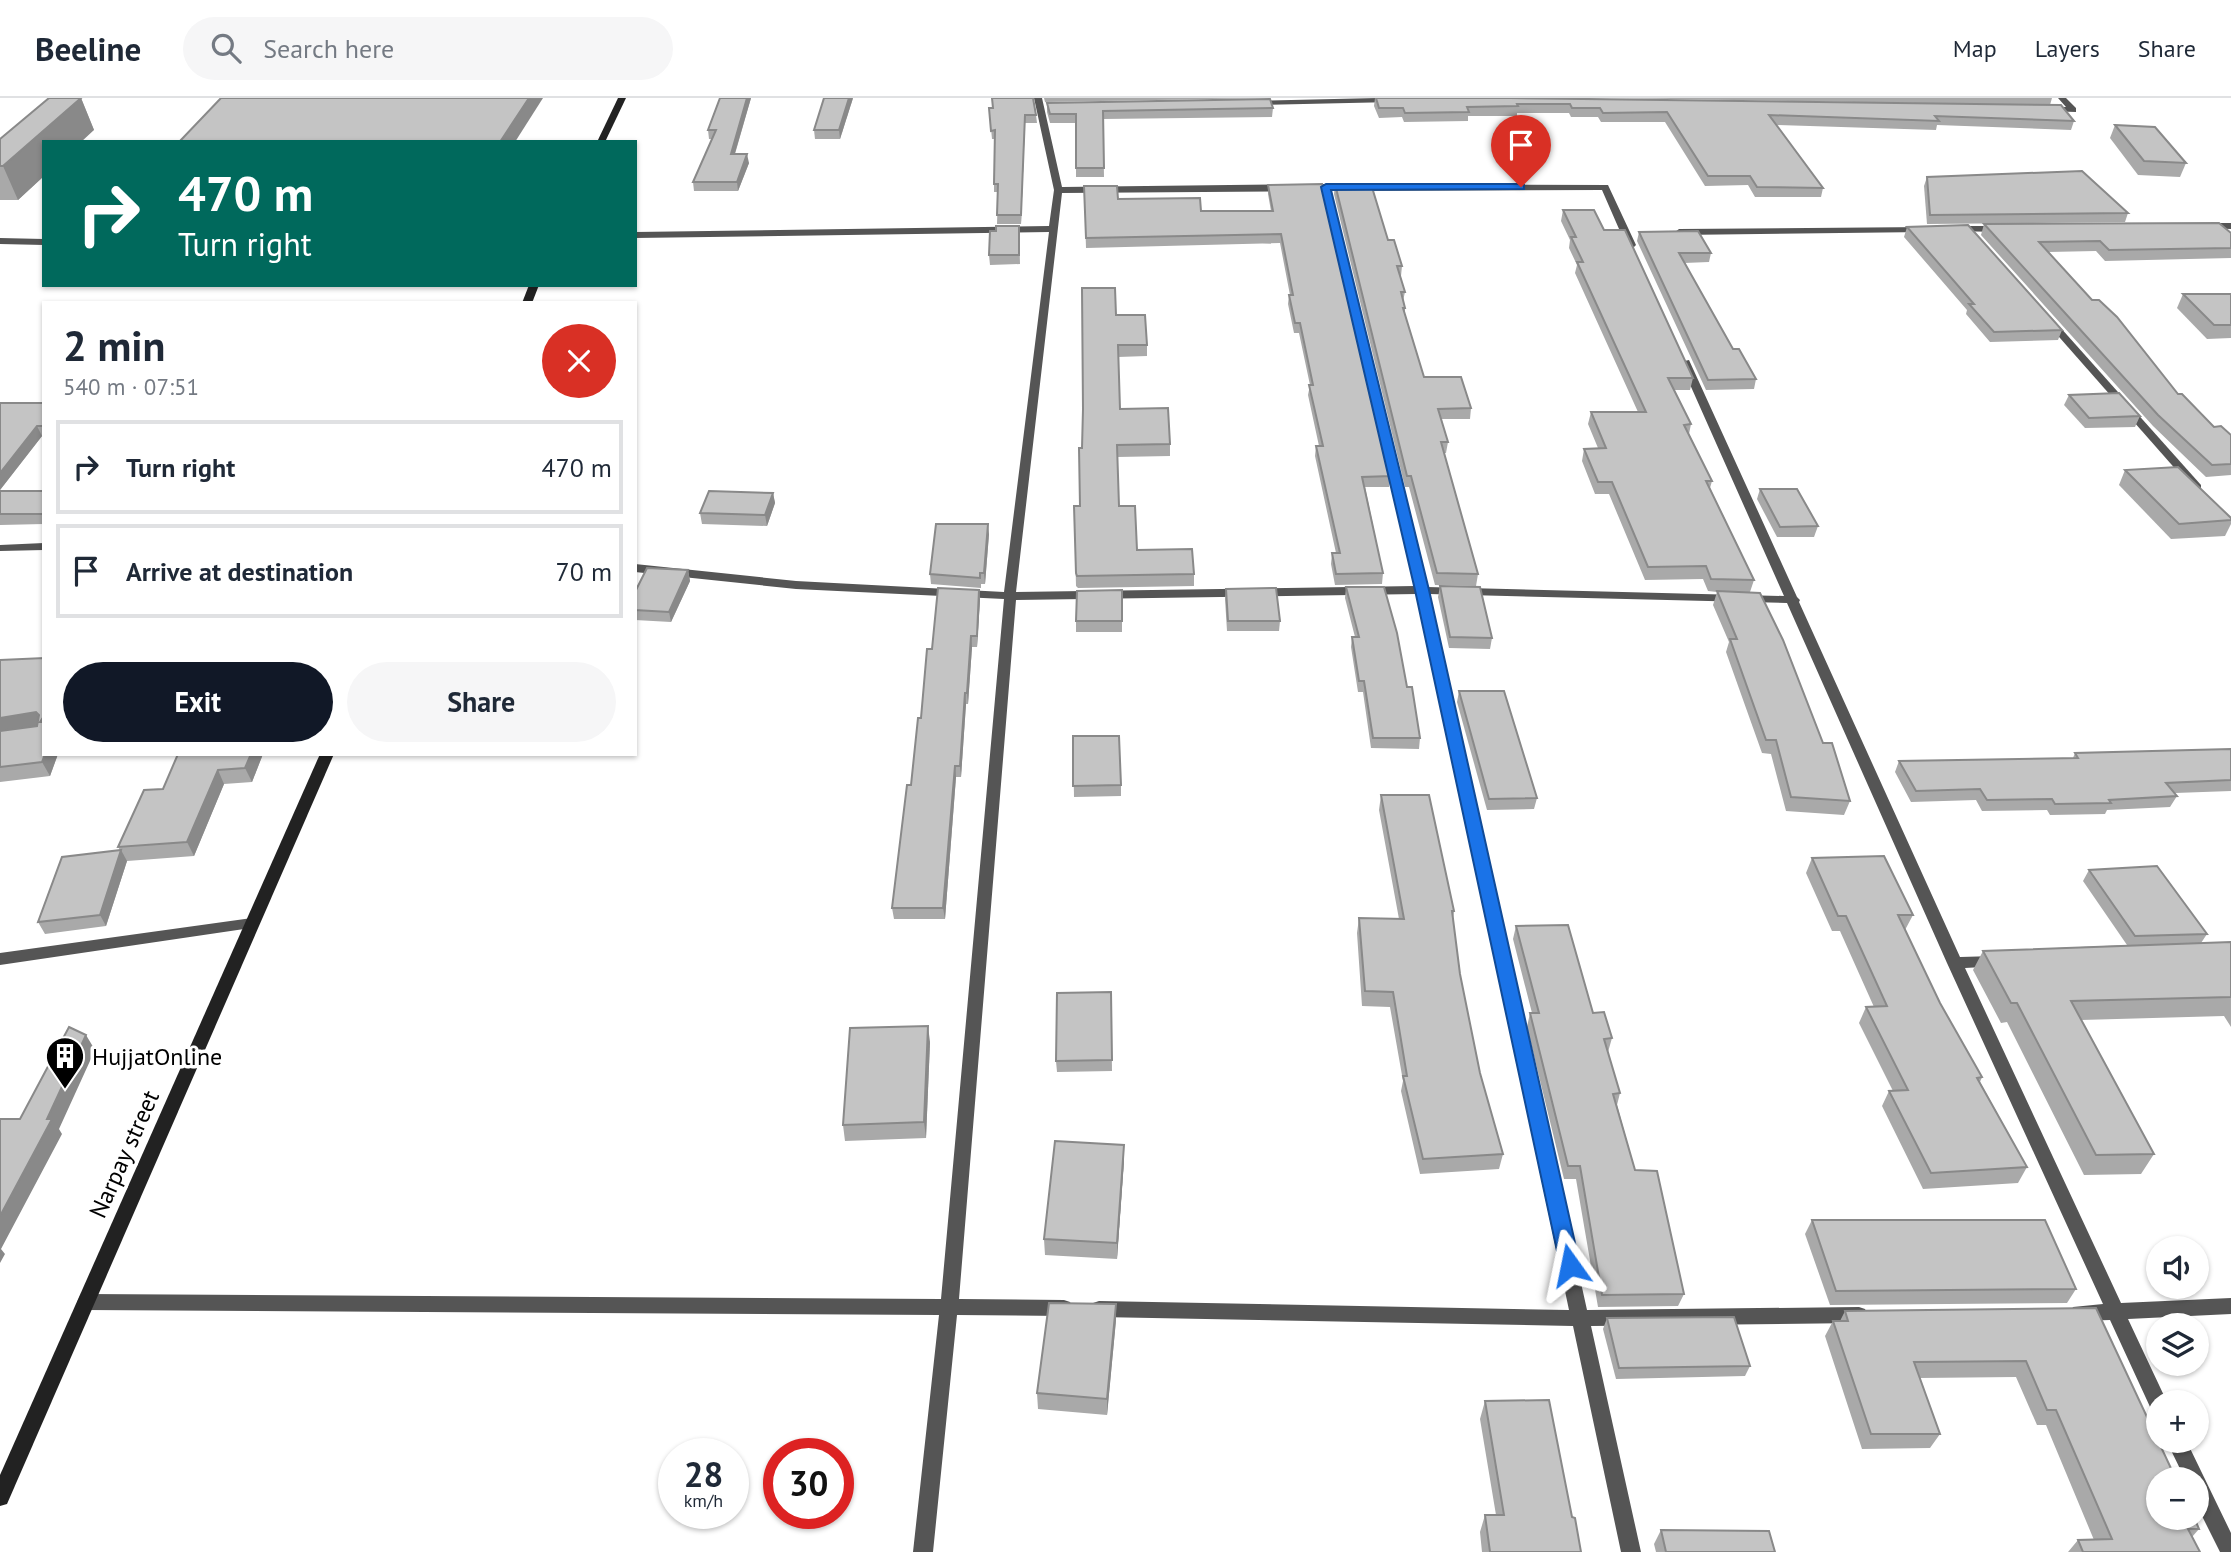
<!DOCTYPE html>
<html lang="en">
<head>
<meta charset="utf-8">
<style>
  :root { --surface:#fff; --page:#f6f6f7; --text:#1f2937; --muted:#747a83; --line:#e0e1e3; --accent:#111827 }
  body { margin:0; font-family:"PT Sans",sans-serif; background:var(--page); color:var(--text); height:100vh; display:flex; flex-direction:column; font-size:26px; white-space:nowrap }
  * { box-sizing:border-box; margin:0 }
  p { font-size:23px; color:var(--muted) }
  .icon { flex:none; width:38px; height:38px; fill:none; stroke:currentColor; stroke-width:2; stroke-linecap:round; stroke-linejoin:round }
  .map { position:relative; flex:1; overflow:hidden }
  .details { position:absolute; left:42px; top:203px; width:595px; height:455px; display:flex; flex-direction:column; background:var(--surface); border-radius:0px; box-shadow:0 2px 5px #0004 }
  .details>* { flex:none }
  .banner { position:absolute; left:42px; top:42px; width:595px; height:147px; border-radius:0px; box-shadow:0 2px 5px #0004; background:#00695c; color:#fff; overflow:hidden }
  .controls { position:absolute; left:2146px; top:1138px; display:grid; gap:14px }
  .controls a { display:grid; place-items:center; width:63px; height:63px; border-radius:50%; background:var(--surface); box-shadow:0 2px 5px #0004; font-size:35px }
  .speed { position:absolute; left:658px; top:1340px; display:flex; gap:14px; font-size:35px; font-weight:700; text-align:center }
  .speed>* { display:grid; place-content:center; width:91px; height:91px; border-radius:50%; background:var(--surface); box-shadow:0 2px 5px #0004; line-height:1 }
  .speed small { font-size:18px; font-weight:400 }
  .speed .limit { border:10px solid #d22; background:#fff; color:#111 }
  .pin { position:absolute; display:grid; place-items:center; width:60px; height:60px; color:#fff; margin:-72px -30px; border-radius:50% 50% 50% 0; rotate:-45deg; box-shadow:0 0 7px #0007 }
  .pin .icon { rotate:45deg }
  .me { position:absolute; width:77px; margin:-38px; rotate:348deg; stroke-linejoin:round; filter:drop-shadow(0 0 5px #0008) }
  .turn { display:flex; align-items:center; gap:24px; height:147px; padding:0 21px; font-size:32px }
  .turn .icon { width:91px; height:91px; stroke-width:2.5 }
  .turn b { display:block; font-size:49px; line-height:60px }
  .round { display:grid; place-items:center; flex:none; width:74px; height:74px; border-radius:37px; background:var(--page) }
  .summary { display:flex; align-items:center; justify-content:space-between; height:119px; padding:0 21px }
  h1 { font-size:42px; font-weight:600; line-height:52px }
  .primary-button { display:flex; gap:14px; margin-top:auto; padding:14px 21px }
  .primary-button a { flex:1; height:80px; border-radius:42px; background:var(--accent); color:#fff; font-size:28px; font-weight:600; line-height:80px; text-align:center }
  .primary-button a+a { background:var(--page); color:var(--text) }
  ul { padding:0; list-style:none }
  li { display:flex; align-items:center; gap:21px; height:94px; margin:0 14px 10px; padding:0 7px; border:4px solid var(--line); border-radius:0px }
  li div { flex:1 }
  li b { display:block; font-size:26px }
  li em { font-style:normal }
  header { display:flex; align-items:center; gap:42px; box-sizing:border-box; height:98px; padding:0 35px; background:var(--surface); border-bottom:2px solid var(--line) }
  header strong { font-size:33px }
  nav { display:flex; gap:38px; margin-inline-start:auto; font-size:24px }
  .search { width:490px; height:63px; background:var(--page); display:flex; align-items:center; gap:18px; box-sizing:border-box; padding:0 24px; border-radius:38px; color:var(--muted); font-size:26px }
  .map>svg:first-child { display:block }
</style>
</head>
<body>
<header>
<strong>Beeline</strong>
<div class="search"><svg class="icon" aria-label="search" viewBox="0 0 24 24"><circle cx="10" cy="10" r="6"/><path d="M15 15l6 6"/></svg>Search here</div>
<nav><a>Map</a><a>Layers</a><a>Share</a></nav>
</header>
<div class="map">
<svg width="2231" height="1454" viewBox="0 0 2231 1454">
  <rect width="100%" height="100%" fill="#fff"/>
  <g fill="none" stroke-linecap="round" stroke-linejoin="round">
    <g fill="#555" fill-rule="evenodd">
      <path d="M1034,0H1042L1062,89L1326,86L1608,87L1636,147L1634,149L1626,147L1602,92L1331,93L1427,489L1784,498L1680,264L1689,262L1797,499L1800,502L1799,504L1960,859L1995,858L2000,860L2003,864L2000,868L1965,870L2121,1205L2231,1200V1216L2128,1221L2167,1304H2158V1314L2151,1311L2110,1222L2079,1223L2073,1221L2070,1215L2073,1209L2103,1206L1947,865L1787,505L1429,496L1587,1212L1859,1209L1865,1211L1868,1217L1865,1223L1859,1225L1591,1228L1641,1454H1621L1573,1228L1099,1219L1093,1217L1090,1211L1093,1205L1099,1203L1569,1212L1417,496L1016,502L959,1201L1064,1202L1070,1204L1073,1210L1070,1216L1064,1218L957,1217L933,1454H913L939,1217L86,1212L80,1210L77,1204L80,1198L86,1196L941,1201L1004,501L796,491L635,474V466L796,483L1004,494L1049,134L635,140V134L1049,128L1054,92ZM1323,93L1415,488L1016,494L1062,95Z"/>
      <path d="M1377,0L1398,2L1394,4L1253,7L1249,5L1253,3Z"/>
      <path d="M2058,0H2066L2076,10V14L2045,13V9H2066Z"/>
      <path d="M2204,125H2231V131L2201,130V126Z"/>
      <path d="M1952,128H2002L2006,131L2002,134L1949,133V129Z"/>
      <path d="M1928,129V133L1925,134L1679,137L1675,134L1679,131Z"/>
      <path d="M0,140L44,141V147L0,146Z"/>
      <path d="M2045,219H2051L2201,387V391H2193L2045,223Z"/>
      <path d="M44,445V452L0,453V447Z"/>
      <path d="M252,820L257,821L259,825L257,829L0,867V855Z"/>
      <path d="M2166,1342H2186L2231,1435V1454H2220L2196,1406V1381H2185Z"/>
    </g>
    <g fill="#222" fill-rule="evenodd">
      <path d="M618,0H626L605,44H597Z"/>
      <path d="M529,187H539L532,205H522Z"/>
      <path d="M320,656H334L7,1406L0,1408V1377Z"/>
    </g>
  </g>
  <g fill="#a9a9a9">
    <path d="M81,0L94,32L44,44V78L18,102H0V41Z"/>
    <path d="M720,0H751L735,56L749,65L738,93H694L693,84L712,41H709L708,32Z"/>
    <path d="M853,0L840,41H815L814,32Z"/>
    <path d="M1044,0H1267L1045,4Z"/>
    <path d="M1375,0H1510L1979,6L1610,0H2052L2050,7L2074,23L2071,32L1937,27L1936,32L1776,27L1823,90L1821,99H1755L1748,87L1705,88L1665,24H1601L1598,19H1571L1569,15H1517V18H1468V23L1404,24L1402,19L1379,20L1374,8Z"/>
    <path d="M1047,5L1273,10L1272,19L1103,21L1104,79H1076V25H1050L1047,14Z"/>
    <path d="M989,10L1036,17L1037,25H1025L1021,126H997L998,94H994V86L995,41H992Z"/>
    <path d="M2115,27L2186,65L2180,79L2138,77L2110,40Z"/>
    <path d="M1927,79L2128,115L2125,124L1927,126L1924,88Z"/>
    <path d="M1335,86L1388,142L1402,168L1401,178H1400L1405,194L1403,203L1405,210V216L1424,279L1471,310L1470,321H1441L1448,344L1446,355H1444L1478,476L1476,488L1435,487L1409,389H1405L1334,96Z"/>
    <path d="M1268,87L1391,378L1389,389H1365L1383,475L1382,486L1335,487L1331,466L1332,455H1336L1315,358L1316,348H1319L1308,297L1310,287L1299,235H1294L1288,206L1289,197H1290L1280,145L1086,150L1084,88L1118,101L1201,113H1271L1268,96Z"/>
    <path d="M1563,112L1604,132L1693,280L1690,292H1674L1691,326L1689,336L1712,383L1710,390L1754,482L1750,494L1823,645L1850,703L1844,717L1786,713L1771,656L1762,655L1726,554L1729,544L1713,507L1717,494L1708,493L1703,481L1645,482L1609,396H1595L1582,363L1584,351L1598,350L1588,326L1591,314H1638L1575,175L1577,167L1569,150L1570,142L1561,123Z"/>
    <path d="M1984,126L2231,135V160L2105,163L2096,153L2048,154L2178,296L2214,329L2231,337V377L2206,379L2153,328L1981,137Z"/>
    <path d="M1019,128L1020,166L990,167L989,157L996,133Z"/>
    <path d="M1907,129L2062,232L2058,242L1990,244L1966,216L1967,212L1904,139Z"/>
    <path d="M1639,134L1711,155L1709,164L1684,165L1733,251L1756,281L1754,291L1706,292L1637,143Z"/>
    <path d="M2183,196H2231V240L2207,241L2177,210Z"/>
    <path d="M1116,217L1147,247V258L1118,259L1120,311L1170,346V358L1117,359L1119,408L1137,452L1194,476V488L1078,490L1076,488L1074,408H1080L1082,350Z"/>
    <path d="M2069,297L2140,318L2135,329L2085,330L2064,307Z"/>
    <path d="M0,305H44V338H42L0,392Z"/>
    <path d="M2125,372L2231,420V426L2225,438L2171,441L2119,387Z"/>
    <path d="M1760,391L1818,428L1814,439H1777L1757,401Z"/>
    <path d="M0,393H44V426L0,427Z"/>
    <path d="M773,395L775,405L767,428L702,426L700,415Z"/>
    <path d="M989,436L985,486H981V490L931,486L930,476Z"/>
    <path d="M688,472L690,483L671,524L635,522V494Z"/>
    <path d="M1440,488L1492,540L1490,551L1449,550L1438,499Z"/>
    <path d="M1346,489L1407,589L1420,640L1419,651L1371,650L1363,594H1358L1351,549L1352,539H1355L1345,500Z"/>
    <path d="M1226,491L1280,523L1279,533H1227L1225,501Z"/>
    <path d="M979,492L980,502L977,549H972L968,606H966L961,679H956L945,821H894L892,810L921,620L932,551Z"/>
    <path d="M1122,492V534H1076V523Z"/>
    <path d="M44,560V656H58L50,678L0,684V562Z"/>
    <path d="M1459,593L1537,700L1534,711L1487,712L1457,604Z"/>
    <path d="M1073,638L1121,687V698L1074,699Z"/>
    <path d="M2231,651V693L2175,695L2177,698L2170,709L2107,712L2105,716L2050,717L2047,712L1982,713L1976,702L1911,704L1895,674L1899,663L2073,660L2075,655Z"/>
    <path d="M178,656H263L252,684L224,686L194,758L127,763L106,828L45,836L38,824L120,752L118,749L163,691Z"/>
    <path d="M1381,697L1454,813L1453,821L1460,876L1480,975L1503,1056L1499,1071L1420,1076L1401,993L1403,983L1390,909L1362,908L1357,835L1359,820L1399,821L1379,712Z"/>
    <path d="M1812,760L1913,817L1905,832L1940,905L1982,979L1980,984L2027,1069L2018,1085L1923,1091L1882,1008L1889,993H1893L1859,925L1866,909H1874L1840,833H1832L1806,775Z"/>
    <path d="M2089,772L2207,836L2201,845L2231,844V929L2224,918L2081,922L2154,1056L2141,1076L2084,1077L2007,924L2001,925L1973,872L1983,853L2127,847L2083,783Z"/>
    <path d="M1516,828L1593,915L1612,940L1608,954L1620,995L1617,1007L1635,1072L1684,1196L1678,1208L1598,1209L1576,1081H1564L1527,929L1530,915H1532L1513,841Z"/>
    <path d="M1111,894L1112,973L1057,974L1056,963Z"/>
    <path d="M930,944L926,1040L845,1043L843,1027Z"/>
    <path d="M1124,1063L1117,1161L1045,1157L1044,1141Z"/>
    <path d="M1812,1122L2076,1191L2067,1205L1830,1207L1805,1136Z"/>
    <path d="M2096,1210L2199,1431L2192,1439L2200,1454H2068L2078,1442H2094L2046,1327H2037L2016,1279L1919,1280L1940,1336L1930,1350L1862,1351L1825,1238L1833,1223H1840L1845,1213Z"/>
    <path d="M1607,1220L1750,1268L1745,1278L1616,1281L1603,1231Z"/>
    <path d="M1116,1222L1107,1317L1038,1311L1037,1295Z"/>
    <path d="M1485,1303L1572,1419L1581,1454H1482L1480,1434L1485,1417H1496L1480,1321Z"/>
    <path d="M1661,1432L1775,1454H1656L1654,1446Z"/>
  </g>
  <g fill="#898989">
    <path d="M81,0L94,32L81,44H44V78L18,102L3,68Z"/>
    <path d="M529,0H543L515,44H500Z"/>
    <path d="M747,0H751L732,65L731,56Z"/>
    <path d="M849,0H853L840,41L839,32Z"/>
    <path d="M1025,17V25L1021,126V117Z"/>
    <path d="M747,56L749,65L738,93L737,84Z"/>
    <path d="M37,328L42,338L0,392V375Z"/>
    <path d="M773,395L775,405L767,428L765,417Z"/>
    <path d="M988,426L989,436L985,486L984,475Z"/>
    <path d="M688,472L690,483L671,524L669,514Z"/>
    <path d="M979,492L980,502L977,549V538Z"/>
    <path d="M971,538L972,549L968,606L967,595Z"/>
    <path d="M965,595L966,606L961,679L960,668Z"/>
    <path d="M36,614L41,623L44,618V630L0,635V620Z"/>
    <path d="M45,656H58L50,678L42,664Z"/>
    <path d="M251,656H263L252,684L245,670Z"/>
    <path d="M955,668L956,679L945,821L943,810Z"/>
    <path d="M218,672L224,686L194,758L187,744Z"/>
    <path d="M121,752L127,763L106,828L100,817Z"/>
    <path d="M928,928L930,944L926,1040L924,1024Z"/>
    <path d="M86,937L95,952L59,1031L62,1036L1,1151L5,1156L0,1165V1118L47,1021Z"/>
    <path d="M1124,1047V1063L1117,1161V1145Z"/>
    <path d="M1116,1206V1222L1107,1317V1301Z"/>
  </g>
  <g fill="#c4c4c4" stroke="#898989" stroke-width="2">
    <path d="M49,0H81L3,68H0V41Z"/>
    <path d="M221,0H529L500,44H179Z"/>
    <path d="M720,0H747L731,56H747L737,84H693L716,32H708Z"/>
    <path d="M824,0H849L839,32H814Z"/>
    <path d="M992,0H1033L1036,17H1025L1021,117H997L998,86H994L995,32L991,33L989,10H993Z"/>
    <path d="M1376,0H1510L2061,7L2074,23L1935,18L1939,23L1769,17L1823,90L1757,89L1750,78H1708L1667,14L1603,15L1600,10H1572L1570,6H1517L1518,8L1467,9L1469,14L1405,15L1403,10H1379Z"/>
    <path d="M1270,1L1273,10L1103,13L1104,70H1076V16H1050L1047,5Z"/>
    <path d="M2115,27L2155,29L2186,65L2144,63Z"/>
    <path d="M2082,73L2128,115L1930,117L1927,79Z"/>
    <path d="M1322,86L1391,378L1362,379L1383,475L1336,476L1332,455H1340L1316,348H1323L1309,287H1313L1300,225H1295L1289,197H1293L1281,136L1086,140L1084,88H1117L1118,101L1200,100L1201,113H1273L1268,87Z"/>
    <path d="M1335,86H1371L1388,142H1394L1402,168H1397L1405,194H1401L1405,210H1403L1424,279H1461L1471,310L1438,311L1448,344H1441L1478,476L1437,475L1411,378H1407Z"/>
    <path d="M1563,112H1594L1604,132H1625L1693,280H1668L1691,326L1684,327L1712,383H1706L1754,482L1711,481L1706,468L1648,469L1612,384H1598L1584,351L1606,350L1591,314H1646L1577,164H1583L1571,139H1576Z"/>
    <path d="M2219,125L2231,135V150L2109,152L2100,143L2039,144L2092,202H2099L2117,219L2178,296H2182L2214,329L2221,328L2231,337V366L2212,367L2158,317L1984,126Z"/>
    <path d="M1968,127L2062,232L1994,234L1969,206H1974L1907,129Z"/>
    <path d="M996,128H1019V157H989L990,133H996Z"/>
    <path d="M1698,133L1711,155H1679L1733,251H1739L1756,281L1708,282L1639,134Z"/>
    <path d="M1082,190H1115L1116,217H1145L1147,247H1118L1120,311L1168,310L1170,346L1117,347L1119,408H1135L1137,452L1192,451L1194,476L1077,478L1076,475L1074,408H1080L1079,350H1082L1083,311Z"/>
    <path d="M2183,196H2231V227H2214Z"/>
    <path d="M2119,295L2140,318L2089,320L2069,297Z"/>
    <path d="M0,305H44V328H37L0,375Z"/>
    <path d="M2178,369L2231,420V422L2179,426L2125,372Z"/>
    <path d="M1760,391H1797L1818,428L1780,429Z"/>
    <rect x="0" y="393" width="44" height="23"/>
    <path d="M709,393L773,395L765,417L700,415Z"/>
    <path d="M936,426H988L984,475H980V480L930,476Z"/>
    <path d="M647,470L688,472L669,514L635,512V494Z"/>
    <path d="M1440,488L1480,489L1492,540L1450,539Z"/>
    <path d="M1346,489H1384L1397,535L1407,589H1412L1420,640H1373L1364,583H1359L1352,539H1359Z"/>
    <path d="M938,490L979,492L977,538H971L967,595H965L960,668H955L943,810H892L907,687H911L918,620H921L927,551H932Z"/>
    <path d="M1276,490L1280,523H1228L1226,491Z"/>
    <path d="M1122,492V523H1076L1077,493Z"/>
    <path d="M1717,493L1760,495L1783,542L1823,645H1832L1850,703L1791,699L1776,642H1766L1730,541H1737Z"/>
    <path d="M44,560V618L40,624H44V656H45L42,664L0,669V633L37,628L39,617L36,614L0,620V562Z"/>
    <path d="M1459,593H1504L1537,700L1489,701Z"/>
    <path d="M1073,638H1119L1121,687L1073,688Z"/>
    <path d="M2231,651V682L2166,685L2177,698L2109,702L2111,705L2055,706L2052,701L1987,702L1980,691L1916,693L1899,663L2078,660L2075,655Z"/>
    <path d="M178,656H251L245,670L218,672L187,744L118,749L144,692L163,691Z"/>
    <path d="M1381,697H1429L1454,813H1452L1460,876L1480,975L1503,1056L1423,1061L1403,978H1407L1393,894L1365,893L1359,820L1404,821Z"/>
    <path d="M121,752L100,817L38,824L62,759Z"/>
    <path d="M1884,758L1913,817H1898L1940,905L1982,979L1977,980L2027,1069L1931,1075L1889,993L1908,992L1866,909L1887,908L1846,818H1838L1812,760Z"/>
    <path d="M2157,768L2207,836L2135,838L2089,772Z"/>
    <path d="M1568,827L1593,915L1604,914L1612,940L1604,941L1620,995L1613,996L1635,1072L1657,1073L1684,1196L1602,1197L1580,1068H1568L1530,915H1539L1516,828Z"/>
    <path d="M2231,844V899L2071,903L2154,1056L2096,1057L2017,905H2011L1983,853Z"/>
    <path d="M1111,894L1112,962L1056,963L1057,895Z"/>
    <path d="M928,928L924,1024L843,1027L850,930Z"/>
    <path d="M69,929L86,937L47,1021H52L0,1118V1021H20Z"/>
    <path d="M1055,1043L1124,1047L1117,1145L1044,1141Z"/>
    <path d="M1812,1122H2045L2076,1191L1836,1193Z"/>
    <path d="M1049,1205L1116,1206L1107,1301L1037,1295Z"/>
    <path d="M2096,1210L2176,1381H2158V1419H2194L2199,1431H2188L2200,1454H2083L2078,1442L2112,1441L2056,1312H2047L2026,1263L1914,1264L1940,1336H1871L1833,1223H1848L1845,1213Z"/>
    <path d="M1734,1219L1750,1268L1619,1270L1607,1220Z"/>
    <path d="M1549,1302L1572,1419L1575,1420L1581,1454H1490L1485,1417H1504L1485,1303Z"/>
    <path d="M1661,1432L1769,1433L1775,1454H1666Z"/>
  </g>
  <path fill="#1a73e8" stroke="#114b97" stroke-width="2" d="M1521,86L1524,87V91L1331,92L1429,492L1580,1167L1577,1173L1570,1176L1563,1173L1560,1167L1415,492L1321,89L1326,86Z"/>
  <defs>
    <g id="building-pin" transform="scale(2.0125)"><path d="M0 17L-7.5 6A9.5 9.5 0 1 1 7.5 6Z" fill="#000" stroke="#fff"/><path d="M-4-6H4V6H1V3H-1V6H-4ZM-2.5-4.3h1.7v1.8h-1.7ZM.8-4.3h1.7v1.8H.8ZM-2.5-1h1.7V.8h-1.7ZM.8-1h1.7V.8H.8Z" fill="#fff"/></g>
  </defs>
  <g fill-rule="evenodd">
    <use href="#building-pin" x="65" y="958"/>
  </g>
  <g text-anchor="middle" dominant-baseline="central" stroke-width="7" stroke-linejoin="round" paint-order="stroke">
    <g font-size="24" fill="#000" stroke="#fff" text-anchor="start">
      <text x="92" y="958">HujjatOnline</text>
    </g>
    <g font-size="24" fill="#000" stroke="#fff">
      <text transform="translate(124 1056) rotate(-66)">Narpay street</text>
    </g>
  </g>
</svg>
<div class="controls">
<a><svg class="icon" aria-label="sound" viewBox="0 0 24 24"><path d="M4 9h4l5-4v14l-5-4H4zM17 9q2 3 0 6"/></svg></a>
<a><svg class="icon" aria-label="layers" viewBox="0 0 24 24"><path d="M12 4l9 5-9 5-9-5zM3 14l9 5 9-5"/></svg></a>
<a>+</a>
<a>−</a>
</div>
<div class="speed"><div>28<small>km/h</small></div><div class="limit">30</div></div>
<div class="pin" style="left:1521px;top:89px;background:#d93025"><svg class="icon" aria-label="arrive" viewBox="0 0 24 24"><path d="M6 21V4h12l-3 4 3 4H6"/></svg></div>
<svg class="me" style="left:1570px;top:1167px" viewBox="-20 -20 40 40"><path d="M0-17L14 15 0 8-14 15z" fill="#1a73e8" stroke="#fff" stroke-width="4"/></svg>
<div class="banner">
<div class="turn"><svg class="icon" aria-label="right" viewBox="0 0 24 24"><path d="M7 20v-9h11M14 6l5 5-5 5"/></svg><div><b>470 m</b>Turn right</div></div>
</div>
<section class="details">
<div class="summary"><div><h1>2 min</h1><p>540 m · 07:51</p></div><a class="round" style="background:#d93025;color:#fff"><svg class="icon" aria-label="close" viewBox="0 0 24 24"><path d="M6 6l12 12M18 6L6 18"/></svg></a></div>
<ul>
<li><svg class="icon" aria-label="right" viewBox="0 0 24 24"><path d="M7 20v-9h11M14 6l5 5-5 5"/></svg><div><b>Turn right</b></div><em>470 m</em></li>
<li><svg class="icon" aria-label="arrive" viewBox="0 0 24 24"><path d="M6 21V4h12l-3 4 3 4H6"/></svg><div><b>Arrive at destination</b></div><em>70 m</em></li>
</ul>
<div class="primary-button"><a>Exit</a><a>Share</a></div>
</section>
</div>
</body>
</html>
